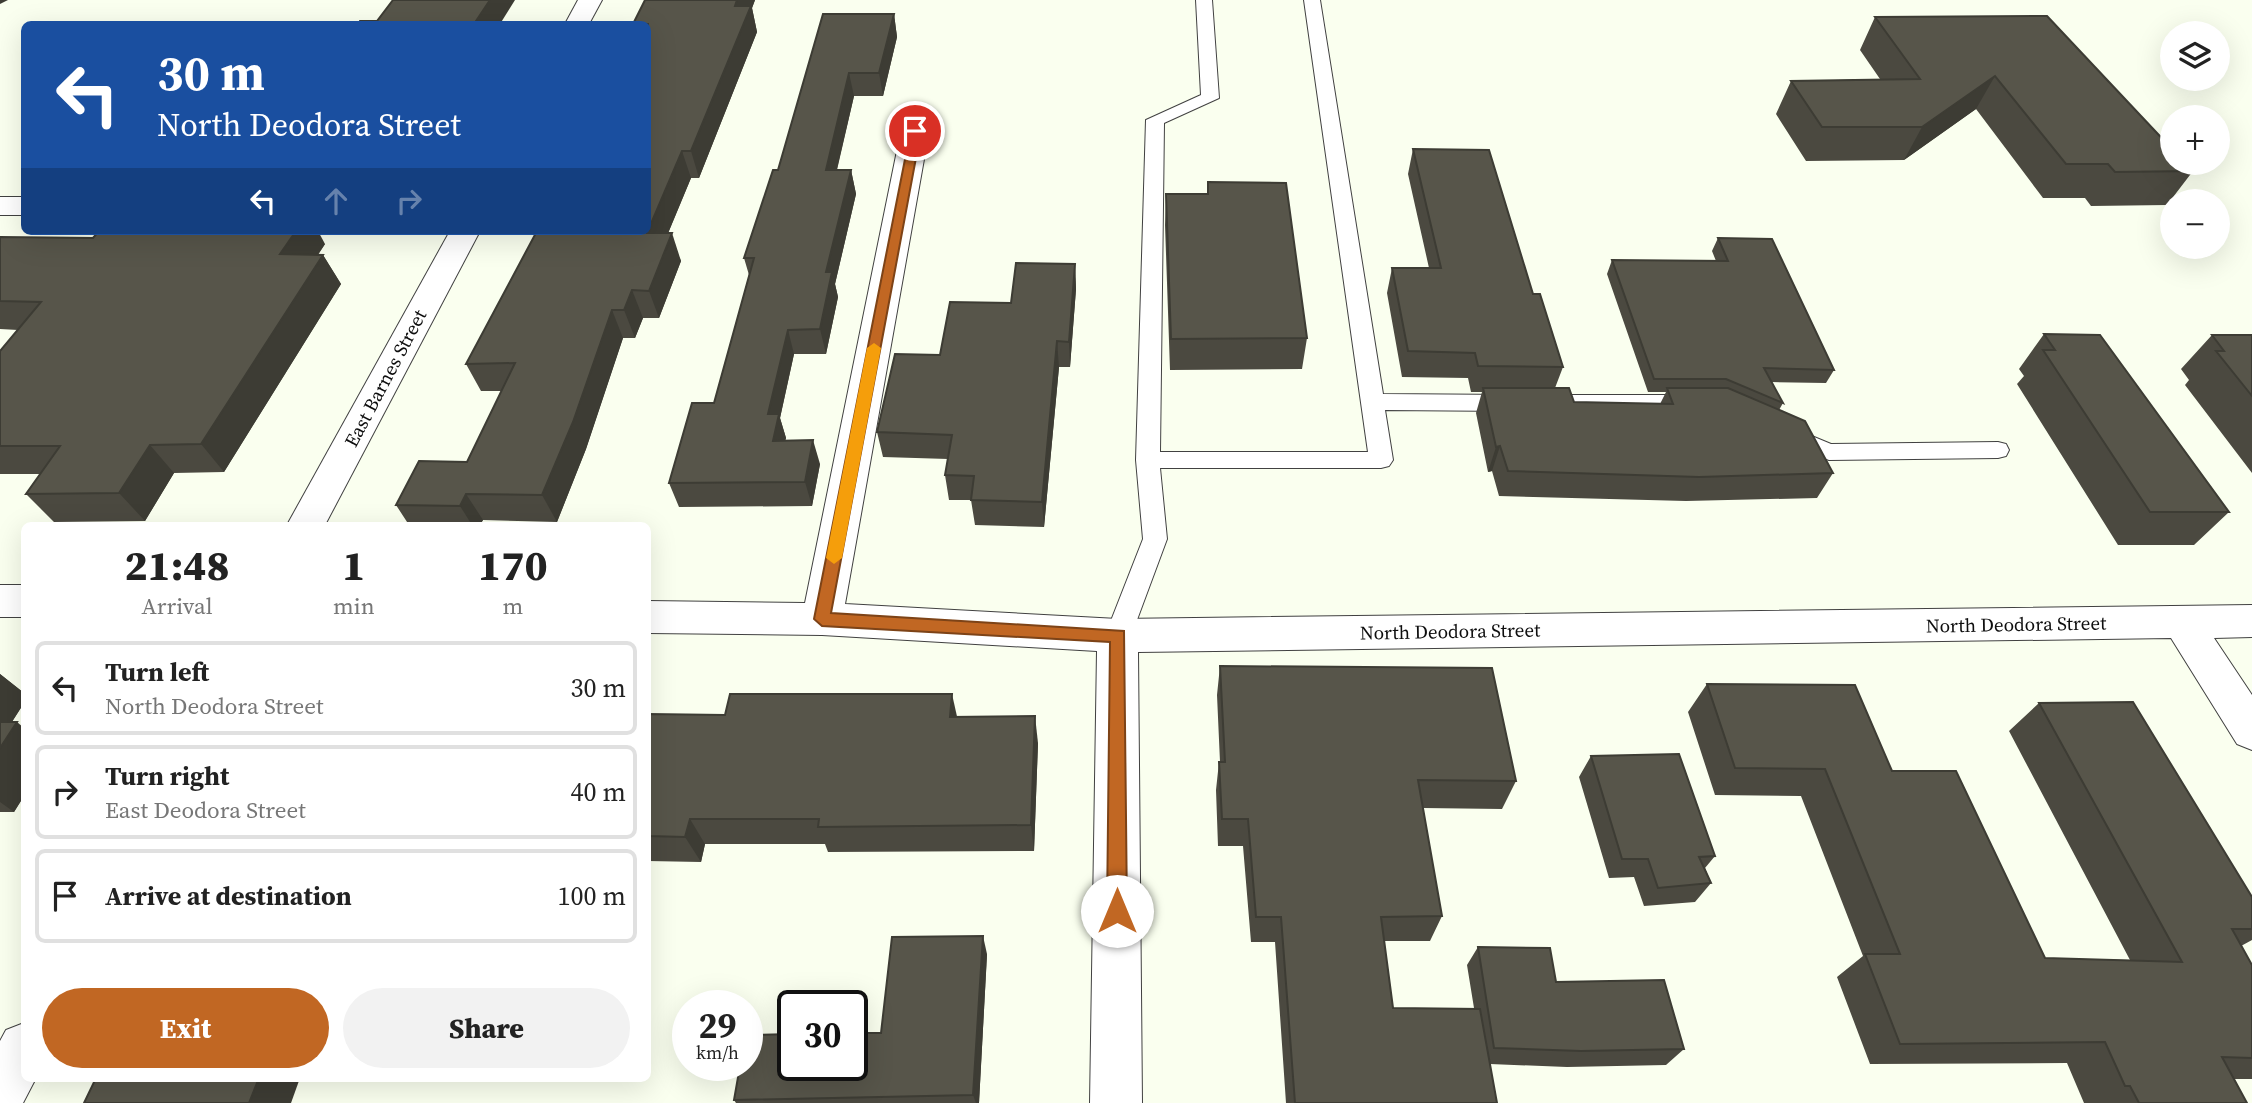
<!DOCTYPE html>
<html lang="en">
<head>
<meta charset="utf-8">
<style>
  :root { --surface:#fff; --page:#f2f2f2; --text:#222; --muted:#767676; --line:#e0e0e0; --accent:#c16723 }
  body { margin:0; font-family:"Source Serif 4",serif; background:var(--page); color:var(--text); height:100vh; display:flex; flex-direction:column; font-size:26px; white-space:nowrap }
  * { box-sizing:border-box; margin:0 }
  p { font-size:23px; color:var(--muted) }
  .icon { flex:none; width:38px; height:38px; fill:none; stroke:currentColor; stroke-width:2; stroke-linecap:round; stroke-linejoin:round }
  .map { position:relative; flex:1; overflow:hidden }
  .details { position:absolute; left:21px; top:522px; width:630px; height:560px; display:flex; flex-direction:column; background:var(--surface); border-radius:10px; box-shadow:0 7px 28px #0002 }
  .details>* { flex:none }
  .hud { position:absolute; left:21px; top:21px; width:630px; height:214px; border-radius:10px; box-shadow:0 7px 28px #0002; background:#1a4fa0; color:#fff; overflow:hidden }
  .buttons { position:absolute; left:2160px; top:21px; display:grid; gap:14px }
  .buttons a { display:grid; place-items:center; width:70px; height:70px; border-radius:50%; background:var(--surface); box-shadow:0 7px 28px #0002; font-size:35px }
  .speed { position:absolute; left:672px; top:990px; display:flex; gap:14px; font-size:35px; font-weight:700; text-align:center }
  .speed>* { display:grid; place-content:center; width:91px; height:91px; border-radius:50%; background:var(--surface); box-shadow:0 7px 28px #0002; line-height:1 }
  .speed small { font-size:18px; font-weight:400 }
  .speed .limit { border:4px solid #111; border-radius:10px; background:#fff; color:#111 }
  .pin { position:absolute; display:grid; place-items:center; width:60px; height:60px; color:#fff; margin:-30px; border:4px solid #fff; border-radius:50%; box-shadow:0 2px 7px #0007 }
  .me { position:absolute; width:77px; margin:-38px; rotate:0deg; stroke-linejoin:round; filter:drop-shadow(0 0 5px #0008) }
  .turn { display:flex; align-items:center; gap:24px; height:147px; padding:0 21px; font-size:32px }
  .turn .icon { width:91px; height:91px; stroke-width:2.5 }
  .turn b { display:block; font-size:49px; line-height:60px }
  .lanes { display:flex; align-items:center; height:66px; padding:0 21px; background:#0003; justify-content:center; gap:35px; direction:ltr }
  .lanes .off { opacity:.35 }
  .eta { display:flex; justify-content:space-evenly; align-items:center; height:119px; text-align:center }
  .eta b { font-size:42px; font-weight:800; line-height:49px }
  .primary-button { display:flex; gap:14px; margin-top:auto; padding:14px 21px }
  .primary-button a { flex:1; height:80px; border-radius:42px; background:var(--accent); color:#fff; font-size:28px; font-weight:800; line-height:80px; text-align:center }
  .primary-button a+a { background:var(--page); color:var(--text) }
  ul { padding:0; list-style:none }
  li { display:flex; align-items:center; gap:21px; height:94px; margin:0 14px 10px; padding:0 7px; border:4px solid var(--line); border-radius:10px }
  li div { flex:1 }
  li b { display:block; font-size:26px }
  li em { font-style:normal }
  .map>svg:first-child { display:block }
</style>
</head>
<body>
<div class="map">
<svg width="2252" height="1103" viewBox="0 0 2252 1103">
  <rect width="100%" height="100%" fill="#faffef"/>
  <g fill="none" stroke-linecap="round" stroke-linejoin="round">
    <g stroke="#414141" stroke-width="2">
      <g id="service">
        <path d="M1196,0H1212L1219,98L1164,123L1160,452H1368L1304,0H1320L1383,394L1512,395L1520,398L1523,403L1520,408L1512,411L1385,410L1393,460L1389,466L1381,468H1160L1167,539L1131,636L1127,643L1118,647L1109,643L1105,636L1143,539L1136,460L1146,120L1201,95Z"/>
        <path d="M1563,395H1694L1702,398L1705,403L1702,408L1694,411H1563L1555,408L1552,403L1555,398Z"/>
        <path d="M1790,427L1831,444L1998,442L2006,444L2009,450L2006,456L1998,458L1829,460L1782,441L1779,435L1782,429Z"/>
      </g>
    </g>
    <g stroke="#414141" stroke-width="2">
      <g id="minor">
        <path d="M578,0H602L589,24H565Z"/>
        <path d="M915,123L925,125L929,131L845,604L1118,619L2252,605V637L2214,638L2252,695V750L2237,744L2171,638L1138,652L1142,1103H1090L1097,651L822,635L648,633V601L805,603L901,131L905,125Z"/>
        <rect x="0" y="197" width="24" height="18"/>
        <path d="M450,231H480L325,525H287Z"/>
        <rect x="0" y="585" width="24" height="32"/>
        <path d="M24,1023V1078H36L23,1103H0V1041L6,1030Z"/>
      </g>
    </g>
    <use href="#service" fill="#fff" fill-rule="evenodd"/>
    <use href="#minor" fill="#fff" fill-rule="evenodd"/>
  </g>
  <g fill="#4b4940">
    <path d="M645,0H755L752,8L757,32L699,178H691L668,233L681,261L659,318H643L635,338H623L586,449L557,522L483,520L480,525H409L396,505L467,462L502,391H481L466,364L648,231Z"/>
    <path d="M894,14L897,37L883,96H854L837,170H851L856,194L835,284L838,297L826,354H794L780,418L786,438L785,440L820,464L812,506L679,507L669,483L714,403L749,275L744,258L778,170Z"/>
    <path d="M1875,17L2193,171L2167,205L2091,206L2085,198H2043L1976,109L1904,160L1806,161L1776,114L1791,81L1880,79L1860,50Z"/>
    <path d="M1413,149L1533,294L1563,367L1555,388L1574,402L1660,404L1666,392H1648L1607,274L1612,260L1716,261L1712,251L1718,238L1834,370L1826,383L1771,382L1783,403L1779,410L1833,473L1817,498L1686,501L1499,496L1492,471L1488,472L1476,413L1482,392H1471L1468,378L1402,377L1387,293L1392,268H1429L1408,174Z"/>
    <path d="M1208,182L1307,338L1302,369L1170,370L1165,225L1166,194H1207Z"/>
    <path d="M0,237L325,244L318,255H323L341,284L224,472L174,473L145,521L54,522L26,494L40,474H0V351L18,330L0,329Z"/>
    <path d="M1075,264L1076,289L1070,367H1059L1044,527L975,525L971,500H949L945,475L948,459L883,457L877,432L940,355L1011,303Z"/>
    <path d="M2044,334L2229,512L2194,545H2118L2017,384L2024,376L2019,369Z"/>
    <path d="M2212,335H2252V473L2185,385L2189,380L2181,369Z"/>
    <path d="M1220,666L1516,781L1502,809L1423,808L1442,916L1430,941H1384L1393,1008H1474L1467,965L1478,947L1556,982L1684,1049L1666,1065L1567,1067L1490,1064L1497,1103H1286L1275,942H1251L1243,846H1218L1216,790L1219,762H1220L1217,695Z"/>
    <path d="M0,674L24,693V703L12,722L24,728V796L14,812H0Z"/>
    <path d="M1707,684L1892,771L2045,958L2130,960L2009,731L2039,703L2252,897V940L2241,946L2252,965V1079H2234L2247,1103H2084L2067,1063L1870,1064L1837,977L1863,956L1801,796L1715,795L1688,712Z"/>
    <path d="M648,714L725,715L957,717L1038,743L1034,851L828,852L825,844H705L701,862L648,861Z"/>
    <path d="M1591,756L1715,856L1705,868L1711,883L1695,902L1644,906L1634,877L1609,878L1579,777Z"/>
    <path d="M987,954L979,1103H736L734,1100L881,1033Z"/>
  </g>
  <g fill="#3d3c34">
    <path d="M0,0H8L0,4Z"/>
    <path d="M490,0H515L500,24H474Z"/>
    <path d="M737,0H755L752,8L757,32L699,178L691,151Z"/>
    <path d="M894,14L897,37L883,96L879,73Z"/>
    <path d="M849,73L854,96L831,194L826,170Z"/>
    <path d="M1995,76L1976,109L1904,160L1922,127Z"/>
    <path d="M682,151L691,178L657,260L647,233Z"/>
    <path d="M851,170L856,194L835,284L838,297L826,354L820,329L826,272Z"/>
    <path d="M296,231H318L325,244L298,283L280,254Z"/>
    <path d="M672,233L681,261L659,318L649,291Z"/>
    <path d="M323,255L341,284L224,472L201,444Z"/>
    <path d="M1075,264L1076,289L1070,367L1069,342Z"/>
    <path d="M632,290L643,318L635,338L624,310Z"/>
    <path d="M612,310L623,338L586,449L557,522L542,495Z"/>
    <path d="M788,330L794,354L780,418L786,438L780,464L773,441L768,414Z"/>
    <path d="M1057,341L1059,367L1044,527L1042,502Z"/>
    <path d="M813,440L820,464L812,506L805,482Z"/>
    <path d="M150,445L174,473L145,521L119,493Z"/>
    <path d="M1500,446L1492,471L1488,472L1496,447Z"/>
    <path d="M466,494L483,520L480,525H472L460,506Z"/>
    <path d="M0,674L24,693V703L0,740Z"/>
    <path d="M952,694L958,721L950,717Z"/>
    <path d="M1035,716L1038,743L1034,851L1031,825Z"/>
    <path d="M17,722L24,728V796L14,812L0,802V748Z"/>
    <path d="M690,819L705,844L701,862L685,837Z"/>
    <path d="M983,936L987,954L979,1103H976L973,1095Z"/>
    <path d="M259,1078H300L291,1103H249Z"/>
  </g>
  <g fill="#57554a" stroke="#3d3c34" stroke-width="2">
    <path d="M393,0H490L474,24H358L360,21H377Z"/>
    <path d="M645,0H737L735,6H751L691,151H682L647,233H672L649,291L632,290L624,310H612L573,422L542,495L466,494L460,506L396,505L419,461L467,462L515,363L466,364L537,231H648V24H633Z"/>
    <path d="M823,14H894L879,73H849L826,170H851L826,272H832L820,329L788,330L768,414H779L773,441L813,440L805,482L669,483L692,403H714L754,258H744L773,170H778Z"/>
    <path d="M2047,16L2172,149V163H2185L2193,171L2115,172L2108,164H2066L1995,76L1922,127H1822L1791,81L1920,79L1875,17Z"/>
    <path d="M1413,149L1489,150L1533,294H1540L1563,367L1478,366L1475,353L1408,351L1392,268H1441Z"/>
    <path d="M1208,182L1286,183L1307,338L1171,339L1166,194H1208Z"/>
    <path d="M99,231H296L280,254L323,255L201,444L150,445L119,493L26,494L60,446H0V351L41,302L0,301V237L93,238Z"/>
    <path d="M1718,238L1772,239L1834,370L1764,368L1783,403L1726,379H1654L1612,260L1728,261Z"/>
    <path d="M1016,263L1075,264L1069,342L1057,341L1042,502L971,500L974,476L945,475L952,435L877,432L895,354L940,355L950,302L1011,303Z"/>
    <path d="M2044,334L2100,335L2229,512H2150L2043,350H2055Z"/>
    <path d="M2212,335H2252V396L2216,351H2224Z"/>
    <path d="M1483,388H1569L1574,402L1673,404L1667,388H1728L1805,421L1833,473L1699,477L1508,471L1500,446L1496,447Z"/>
    <path d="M1220,666L1492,668L1516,781L1418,780L1442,916L1381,917L1393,1008L1480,1009L1497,1103H1295L1281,917H1256L1248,819H1222L1219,762H1225Z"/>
    <path d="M1707,684L1855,685L1892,771H1956L2045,958L2182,962L2039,703L2133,702L2252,897V929H2232L2252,965V1058L2222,1057L2247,1103H2139L2130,1086H2125L2105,1042L1900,1044L1865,954H1900L1825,769L1735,768Z"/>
    <path d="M730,694H952L950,717L1035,716L1031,825L818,827L819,819H690L685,837L648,836V714L725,715Z"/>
    <path d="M0,722H17L0,748Z"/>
    <path d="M1679,754L1715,856L1699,857L1711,883L1658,888L1648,859H1622L1591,756Z"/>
    <path d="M983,936L973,1095L734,1100L740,1066H747V1035L793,1034V1066H852V1033H881L892,937Z"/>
    <path d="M1478,947L1550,948L1556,982L1664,980L1684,1049L1581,1051L1494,1048Z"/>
    <path d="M96,1078H259L249,1103H84Z"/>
  </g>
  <path fill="#c16723" stroke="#7d4317" stroke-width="2" d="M911,129L921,131L831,613L1124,631L1127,911L1124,917L1117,920L1110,917L1107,911L1110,642L822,626L814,619Z"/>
  <path fill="#f59e0b" d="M874,343L881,348L842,558L834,564L826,558L867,348Z"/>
  <g text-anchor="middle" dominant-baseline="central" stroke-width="7" stroke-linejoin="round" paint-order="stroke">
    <g font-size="19" fill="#0e0e0e" stroke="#fff">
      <text transform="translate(385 378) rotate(-62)">East Barnes Street</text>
      <text transform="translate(2016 624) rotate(-1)">North Deodora Street</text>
      <text transform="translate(1450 631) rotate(-1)">North Deodora Street</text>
    </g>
  </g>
</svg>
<div class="buttons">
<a><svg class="icon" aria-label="layers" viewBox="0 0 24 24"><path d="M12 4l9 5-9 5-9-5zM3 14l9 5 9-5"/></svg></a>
<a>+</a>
<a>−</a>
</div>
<div class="speed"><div>29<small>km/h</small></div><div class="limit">30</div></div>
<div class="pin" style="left:915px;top:131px;background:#d93025"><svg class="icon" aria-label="arrive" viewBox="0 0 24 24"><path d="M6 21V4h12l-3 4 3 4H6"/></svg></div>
<svg class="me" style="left:1117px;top:911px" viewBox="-20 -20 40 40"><circle r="19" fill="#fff"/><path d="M0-13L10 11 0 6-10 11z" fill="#c16723"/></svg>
<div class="hud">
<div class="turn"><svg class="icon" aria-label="left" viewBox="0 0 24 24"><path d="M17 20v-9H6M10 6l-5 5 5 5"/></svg><div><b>30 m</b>North Deodora Street</div></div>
<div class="lanes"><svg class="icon" aria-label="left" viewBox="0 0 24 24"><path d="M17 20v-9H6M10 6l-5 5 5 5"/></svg><svg class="icon off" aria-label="ahead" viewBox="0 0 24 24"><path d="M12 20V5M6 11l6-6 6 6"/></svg><svg class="icon off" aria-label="right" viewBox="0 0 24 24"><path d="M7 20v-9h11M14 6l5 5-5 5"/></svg></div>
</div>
<section class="details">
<div class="eta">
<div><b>21:48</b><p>Arrival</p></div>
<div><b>1</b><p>min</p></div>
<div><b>170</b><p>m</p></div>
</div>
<ul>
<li><svg class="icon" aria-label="left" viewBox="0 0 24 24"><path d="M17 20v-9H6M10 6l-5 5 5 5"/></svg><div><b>Turn left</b><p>North Deodora Street</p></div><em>30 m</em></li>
<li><svg class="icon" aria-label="right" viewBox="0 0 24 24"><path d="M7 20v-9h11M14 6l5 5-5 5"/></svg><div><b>Turn right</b><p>East Deodora Street</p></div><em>40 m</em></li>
<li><svg class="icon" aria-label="arrive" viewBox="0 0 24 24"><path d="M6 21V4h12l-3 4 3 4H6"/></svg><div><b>Arrive at destination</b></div><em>100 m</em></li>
</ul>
<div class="primary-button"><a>Exit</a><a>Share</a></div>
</section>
</div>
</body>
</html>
